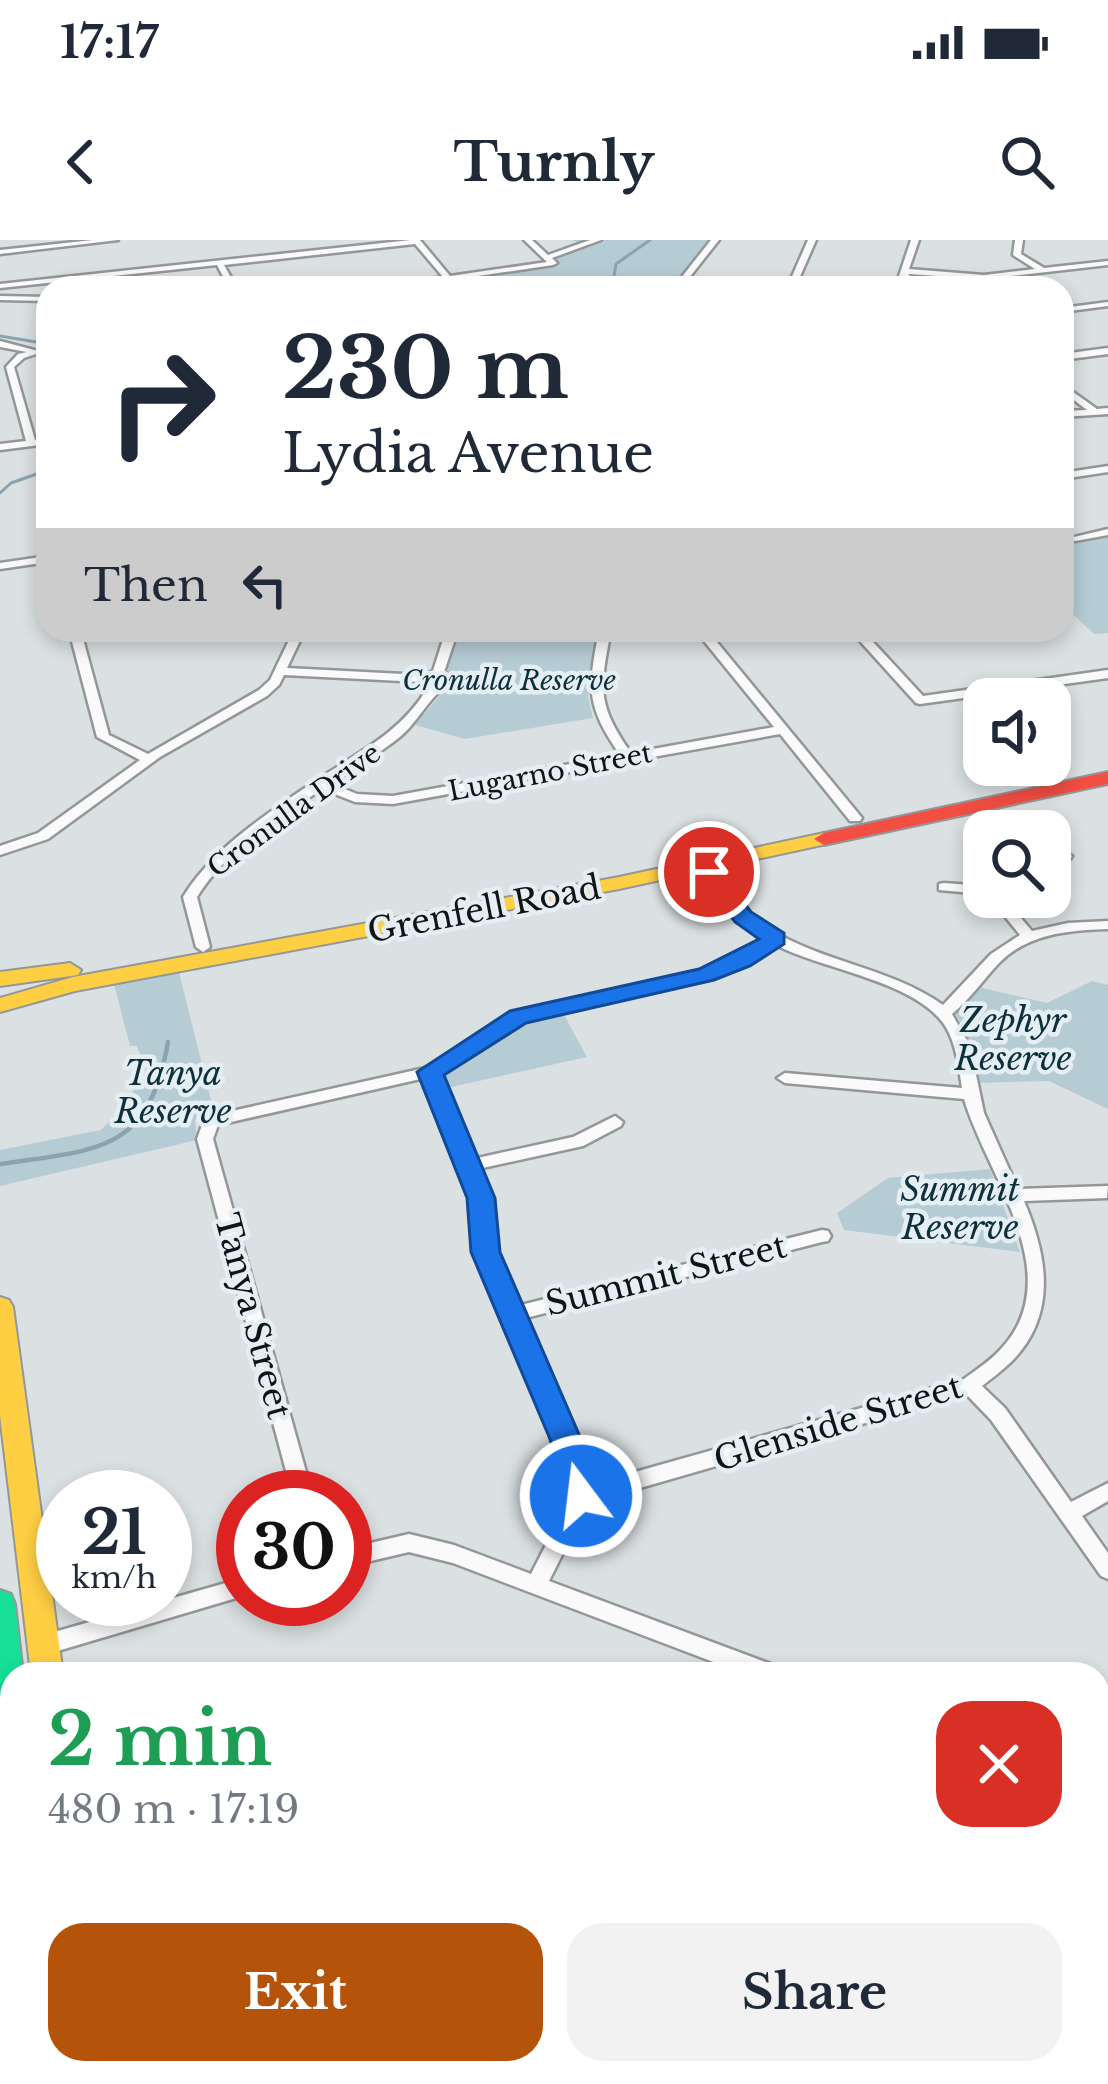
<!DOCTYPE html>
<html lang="en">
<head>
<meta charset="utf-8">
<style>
  :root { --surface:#fff; --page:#f2f2f3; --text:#1f2937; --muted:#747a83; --accent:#b45309 }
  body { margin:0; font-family:"Libre Baskerville",serif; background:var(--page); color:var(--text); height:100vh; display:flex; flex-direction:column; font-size:45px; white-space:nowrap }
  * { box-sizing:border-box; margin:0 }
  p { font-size:39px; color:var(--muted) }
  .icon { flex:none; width:66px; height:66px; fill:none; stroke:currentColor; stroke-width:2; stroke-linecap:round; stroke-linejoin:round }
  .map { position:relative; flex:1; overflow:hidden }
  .side { position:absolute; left:0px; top:1422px; width:1110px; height:423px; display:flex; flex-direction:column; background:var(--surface); border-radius:36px 36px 0 0; box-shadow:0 6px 18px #0003 }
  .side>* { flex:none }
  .top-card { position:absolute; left:36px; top:36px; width:1038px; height:366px; border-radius:36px; box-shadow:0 6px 18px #0003; background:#fff; color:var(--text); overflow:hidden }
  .tools { position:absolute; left:963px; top:438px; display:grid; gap:24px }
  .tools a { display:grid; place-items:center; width:108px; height:108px; border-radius:24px; background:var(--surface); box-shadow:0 6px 18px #0003; font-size:60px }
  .speed { position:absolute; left:36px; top:1230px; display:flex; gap:24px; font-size:60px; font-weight:700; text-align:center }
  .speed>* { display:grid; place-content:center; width:156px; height:156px; border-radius:50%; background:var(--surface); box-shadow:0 6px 18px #0003; line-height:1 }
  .speed small { font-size:30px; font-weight:400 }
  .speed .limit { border:18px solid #d22; background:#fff; color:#111 }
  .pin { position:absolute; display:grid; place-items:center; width:102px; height:102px; color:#fff; margin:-51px; border:6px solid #fff; border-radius:50%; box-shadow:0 3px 12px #0007 }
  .me { position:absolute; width:132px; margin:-66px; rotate:345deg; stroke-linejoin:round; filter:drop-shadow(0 0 9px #0008) }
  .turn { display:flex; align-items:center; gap:42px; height:252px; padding:0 48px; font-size:54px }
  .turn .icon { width:156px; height:156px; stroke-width:2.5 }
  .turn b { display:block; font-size:84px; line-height:102px }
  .then { display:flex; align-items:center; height:114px; padding:0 48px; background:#0003; gap:24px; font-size:45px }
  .round { display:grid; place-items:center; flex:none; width:126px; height:126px; border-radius:36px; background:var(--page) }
  .headline { display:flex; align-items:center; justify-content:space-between; height:204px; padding:0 48px }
  h1 { font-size:72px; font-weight:700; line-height:90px; color:#1e9e55 }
  .primary-button { display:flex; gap:24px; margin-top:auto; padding:24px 48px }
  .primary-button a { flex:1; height:138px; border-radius:36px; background:var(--accent); color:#fff; font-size:48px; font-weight:700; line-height:138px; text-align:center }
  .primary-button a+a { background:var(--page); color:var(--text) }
  .status { display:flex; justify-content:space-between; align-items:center; height:84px; padding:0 60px; background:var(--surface); direction:ltr }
  .status svg { height:33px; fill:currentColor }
  header { display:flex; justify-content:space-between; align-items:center; height:156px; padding:0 48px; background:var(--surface); font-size:54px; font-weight:700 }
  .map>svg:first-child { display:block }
</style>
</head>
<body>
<div class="status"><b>17:17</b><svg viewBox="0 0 49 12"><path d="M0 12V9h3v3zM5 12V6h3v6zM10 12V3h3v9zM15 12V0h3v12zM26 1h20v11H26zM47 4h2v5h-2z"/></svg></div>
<header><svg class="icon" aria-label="back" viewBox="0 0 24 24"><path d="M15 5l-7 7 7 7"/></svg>Turnly<svg class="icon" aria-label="search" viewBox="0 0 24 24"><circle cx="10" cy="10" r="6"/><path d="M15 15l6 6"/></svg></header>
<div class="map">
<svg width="1108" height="1844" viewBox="0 0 1108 1844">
  <rect width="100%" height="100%" fill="#dbe0e2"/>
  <g fill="#b6ccd5">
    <path d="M571,0H716L679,48H383L537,29L553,23L550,16L585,4Z"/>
    <path d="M1108,295V393L1094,394L1062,364V302Z"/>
    <path d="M457,390H601L588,456L593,478L465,499L415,485L452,441L446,426Z"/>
    <path d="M178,728L213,868L195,880L197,900L0,946V910L101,890L127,863L145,827L137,806H130L113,740Z"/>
    <path d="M1092,741L1108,745V869L1049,841L973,843L967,794L954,771L978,747L1047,763Z"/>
    <path d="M562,771L587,817L447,848L444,835C470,800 522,779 562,771Z"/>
    <path d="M990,929L1020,1012L844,990L837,973L888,938Z"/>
    <path d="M1098,1550L1108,1568V1814L1098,1818Z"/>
  </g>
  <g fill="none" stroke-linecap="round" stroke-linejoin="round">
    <g stroke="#8aa4af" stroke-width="3">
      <path d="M612,48L616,24L650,0"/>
      <path d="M0,96L48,104"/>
      <path d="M0,253L11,243L48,230"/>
    </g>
    <path stroke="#8aa4af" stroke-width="4.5" d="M1,924C99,909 148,914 168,802"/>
    <g stroke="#949798" stroke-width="5">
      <g id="street">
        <path d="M93,0H118L0,14V10Z"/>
        <path d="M411,0H420L450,36L547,22L524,0H532L548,15L590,0H601L552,18L557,23L553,25L397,48H377L443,37L415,4L224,25L237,48H229L217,25L0,48V44Z"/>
        <path d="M711,0H719L681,48H673Z"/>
        <path d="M808,0H816L795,48H787Z"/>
        <path d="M911,0H919L909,29L984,35L1035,29L1013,15L1015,0H1023L1021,14L1044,28L1108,21V25L984,39L908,34L922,48H913L899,36Z"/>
        <path d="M337,39H340L346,48H338L333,41Z"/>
        <path d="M0,56L48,57V61L0,60Z"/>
        <path d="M1108,62V66L1062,72V68Z"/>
        <path d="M0,101L42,112L24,118L14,127L35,200L48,198V204L0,210V204L26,201L6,127L18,114L27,112L0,107Z"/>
        <path d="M1108,108V114L1062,120V114Z"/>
        <path d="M1062,144L1097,169L1108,168V174L1062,177V171L1087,170L1062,151Z"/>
        <path d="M1108,226V232L1062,239V233Z"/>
        <path d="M1108,289V295L1075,301L1070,298Z"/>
        <path d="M48,316V322L0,329V323Z"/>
        <path d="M69,390H125L119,393L83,399L109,495L148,514L259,450L270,440L291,396L245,393L239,390H305L287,428L422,435L433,431L446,390H458L444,432L453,437V443C431,452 420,480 401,496C379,514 354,528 330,543L357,554L393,556L620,515C585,464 588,449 599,390H611C600,448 596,463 631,513L774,487L695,390H707L862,578L860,581H850L780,494L393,564L355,562L322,549C278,579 224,612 197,657L210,707L203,712L196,707L183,657C213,608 268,573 315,541C358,513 402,492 428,447L421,442L284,435L279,445L267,456L160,517L48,599L0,615V606L38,593L140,520L97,497Z"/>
        <path d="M850,390H862L923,456L1108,430V438L920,464L916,463Z"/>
        <path d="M1065,612L1072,616L1070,619L1050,628V619Z"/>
        <path d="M704,621L709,622C721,640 732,660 749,674C805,722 884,723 943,765L991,714L1020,695L989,657H1003L1032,691L1068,683L1108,681V689C1069,690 1027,694 999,723C983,740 970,759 952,774L970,806L984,873L1018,949L1108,946L1107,958L1024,961C1047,1015 1058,1074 1012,1121C1003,1130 992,1138 982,1146L1005,1168L1071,1262L1108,1243V1261L1082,1276L1108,1313V1339L1101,1336L991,1180L966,1154L588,1263L549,1341L779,1427L782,1434H745L453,1323L409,1312L345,1327V1309L409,1294L454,1305L531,1334L571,1256L566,1229L476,1012L473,958L425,838L218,885L213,899L313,1257H293L197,899L205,877L425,828L513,773L702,731L737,718L765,699C734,680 717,655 697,625ZM776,705C822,730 926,742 949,793C957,810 959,829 962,848L785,833L777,838L785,843L964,859C986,935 1071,1036 1000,1110C990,1121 976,1130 964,1139L589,1245L586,1229L522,1079L822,1002L828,1001L831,996L828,991L822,990L517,1066L494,1012L489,958L478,929L583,906L621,886L623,882L615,876L573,897L473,919L439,834L523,781L711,738L747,724Z"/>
        <path d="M944,643L984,646V654L939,650V644Z"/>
        <path d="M243,1338V1356L44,1415L36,1412L33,1405L36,1398L44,1395Z"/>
        <path d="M415,1833H441L444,1844H418Z"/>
        <path d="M707,1833H734L739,1844H712Z"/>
        <path d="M1063,1833H1090L1095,1844H1068Z"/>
      </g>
    </g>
    <g stroke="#949798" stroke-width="4">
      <g id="fast">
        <path d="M0,1350L11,1354L15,1364L23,1434H12V1493L0,1487Z"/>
        <path d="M33,1833H69L71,1844H33Z"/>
      </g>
    </g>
    <g stroke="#949798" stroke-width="4">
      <g id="slow">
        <path d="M824,593L831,595V603L619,649L75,751L0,772V758L73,737L619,637Z"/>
        <path d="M70,723L81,730L78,735L0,746V732Z"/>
        <path d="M0,1057L9,1060L13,1067L63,1434H31L0,1175Z"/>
        <path d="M81,1833H117L120,1844H82Z"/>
      </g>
    </g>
    <g stroke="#949798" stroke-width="4">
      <path id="jam" d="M1108,532V544L824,605L814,599L824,593Z"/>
    </g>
    <use href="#street" fill="#fafafb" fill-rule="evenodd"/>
    <use href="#fast" fill="#16e098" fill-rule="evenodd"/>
    <use href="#slow" fill="#ffcf43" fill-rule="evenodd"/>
    <use href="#jam" fill="#f24e42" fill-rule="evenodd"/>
  </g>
  <path fill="#1a73e8" stroke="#114b97" stroke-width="3" d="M709,625L717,627L751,672L784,693V704L750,726L714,740L526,783L444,835L495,958L500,1012L581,1199L597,1256L593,1266L581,1270L570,1266L550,1199L471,1012L467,958L417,832L510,771L699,729L759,699L735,682L698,632Z"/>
  <g text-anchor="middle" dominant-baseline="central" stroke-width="9" stroke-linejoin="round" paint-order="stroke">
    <g font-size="27" font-style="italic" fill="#0e303c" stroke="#e5eef2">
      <text x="509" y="440">Cronulla Reserve</text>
    </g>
    <g font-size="27" fill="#111415" stroke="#e5eef2">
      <text transform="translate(550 532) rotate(-11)">Lugarno Street</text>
      <text transform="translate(294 570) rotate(-36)">Cronulla Drive</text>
    </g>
    <g font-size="33" fill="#111415" stroke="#e5eef2">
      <text transform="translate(484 669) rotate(-11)">Grenfell Road</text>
      <text transform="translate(666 1035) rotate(-14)">Summit Street</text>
      <text transform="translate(253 1076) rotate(75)">Tanya Street</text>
      <text transform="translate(838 1183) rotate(-17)">Glenside Street</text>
    </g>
    <g font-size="33" font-style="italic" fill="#0e303c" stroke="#e5eef2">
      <text x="1013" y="780">Zephyr<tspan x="1013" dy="38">Reserve</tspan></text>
      <text x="173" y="833">Tanya<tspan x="173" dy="38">Reserve</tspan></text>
      <text x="960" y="949">Summit<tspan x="960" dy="38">Reserve</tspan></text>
    </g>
  </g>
</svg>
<div class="tools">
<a><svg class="icon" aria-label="sound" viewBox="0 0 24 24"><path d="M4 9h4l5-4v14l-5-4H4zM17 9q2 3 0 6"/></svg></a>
<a><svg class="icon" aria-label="search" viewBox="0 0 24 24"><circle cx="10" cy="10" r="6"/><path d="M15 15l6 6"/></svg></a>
</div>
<div class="speed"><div>21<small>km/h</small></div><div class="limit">30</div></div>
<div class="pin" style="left:709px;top:632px;background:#d93025"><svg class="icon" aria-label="arrive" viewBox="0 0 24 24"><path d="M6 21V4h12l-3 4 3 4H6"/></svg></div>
<svg class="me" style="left:581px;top:1256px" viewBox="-20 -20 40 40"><circle r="17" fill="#1a73e8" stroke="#fff" stroke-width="3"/><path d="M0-11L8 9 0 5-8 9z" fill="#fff"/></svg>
<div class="top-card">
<div class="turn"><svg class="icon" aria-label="right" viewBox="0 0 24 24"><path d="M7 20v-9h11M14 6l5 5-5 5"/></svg><div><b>230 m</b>Lydia Avenue</div></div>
<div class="then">Then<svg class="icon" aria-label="left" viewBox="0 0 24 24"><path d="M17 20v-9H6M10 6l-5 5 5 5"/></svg></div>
</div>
<section class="side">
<div class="headline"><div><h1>2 min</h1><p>480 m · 17:19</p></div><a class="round" style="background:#d93025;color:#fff"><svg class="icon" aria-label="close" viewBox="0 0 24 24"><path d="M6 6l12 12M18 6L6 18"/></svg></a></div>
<div class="primary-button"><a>Exit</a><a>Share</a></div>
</section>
</div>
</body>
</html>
